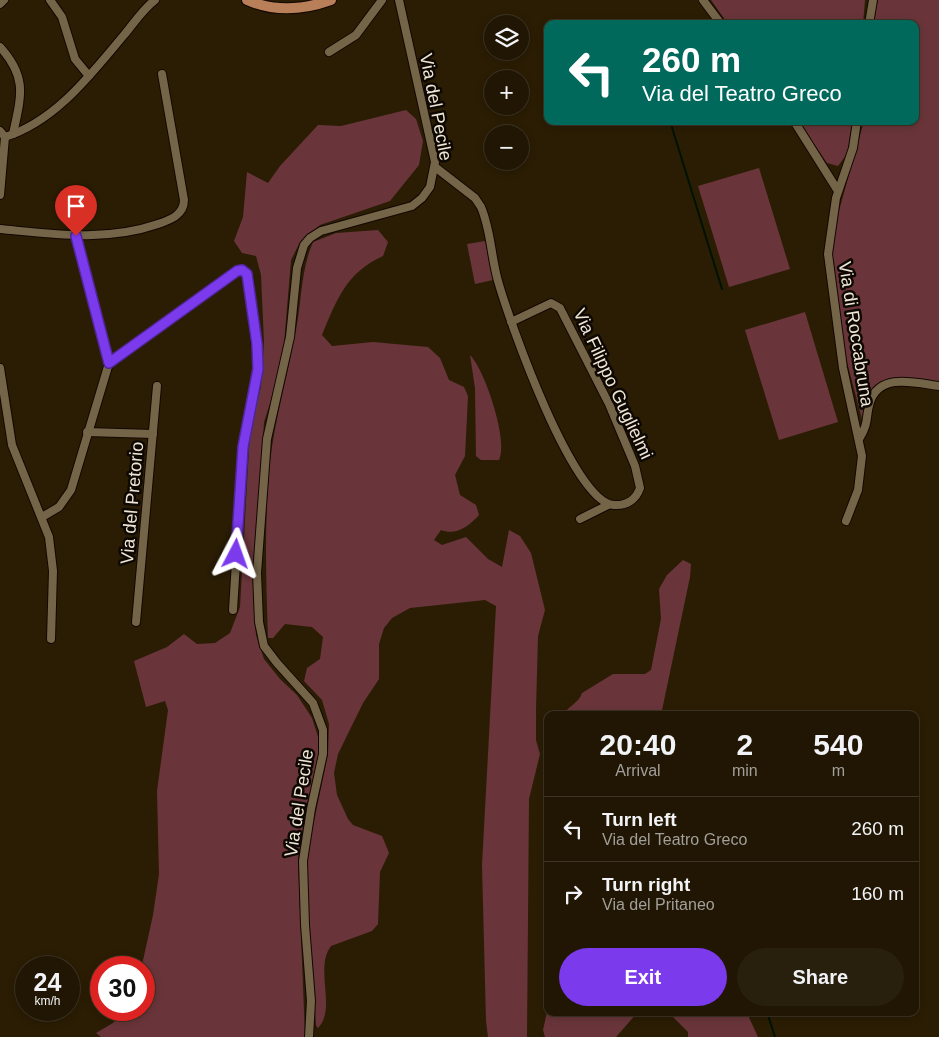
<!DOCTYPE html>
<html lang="en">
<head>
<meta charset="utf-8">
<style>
  :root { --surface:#201603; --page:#281f0d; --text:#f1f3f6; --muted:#a29f9a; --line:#3d3525; --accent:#7c3aed }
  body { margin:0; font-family:Arial,sans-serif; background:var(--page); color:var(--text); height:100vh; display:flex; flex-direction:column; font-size:19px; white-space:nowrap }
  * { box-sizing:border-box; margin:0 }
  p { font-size:16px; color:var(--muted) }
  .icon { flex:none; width:28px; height:28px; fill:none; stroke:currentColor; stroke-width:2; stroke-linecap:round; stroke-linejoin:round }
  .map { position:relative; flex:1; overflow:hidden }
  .details { position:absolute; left:544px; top:711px; width:375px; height:305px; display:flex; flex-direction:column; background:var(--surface); border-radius:10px; box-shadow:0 2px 8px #0003,0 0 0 1px var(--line) }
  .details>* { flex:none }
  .guide { position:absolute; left:544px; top:20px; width:375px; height:105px; border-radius:10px; box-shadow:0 2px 8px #0003,0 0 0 1px var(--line); background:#00695c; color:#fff; overflow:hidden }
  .controls { position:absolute; left:484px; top:15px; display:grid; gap:10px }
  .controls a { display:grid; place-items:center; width:45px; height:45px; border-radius:50%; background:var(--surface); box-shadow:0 2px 8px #0003,0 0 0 1px var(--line); font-size:25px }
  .speed { position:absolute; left:15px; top:956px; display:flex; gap:10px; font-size:25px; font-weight:700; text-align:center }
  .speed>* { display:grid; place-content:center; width:65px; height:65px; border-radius:50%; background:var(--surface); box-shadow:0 2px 8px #0003,0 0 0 1px var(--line); line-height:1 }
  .speed small { font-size:12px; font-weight:400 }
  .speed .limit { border:8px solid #d22; background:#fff; color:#111 }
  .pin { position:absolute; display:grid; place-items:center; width:42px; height:42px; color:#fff; margin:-51px -21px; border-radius:50% 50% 50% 0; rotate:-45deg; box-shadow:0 0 5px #0007 }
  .pin .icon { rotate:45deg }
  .me { position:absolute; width:55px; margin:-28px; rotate:4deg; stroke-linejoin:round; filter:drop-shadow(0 0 4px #0008) }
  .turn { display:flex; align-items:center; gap:18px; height:105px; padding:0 15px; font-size:22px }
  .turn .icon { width:65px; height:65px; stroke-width:2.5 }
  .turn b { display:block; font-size:35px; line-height:42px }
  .eta { display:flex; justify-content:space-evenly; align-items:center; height:85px; text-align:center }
  .eta b { font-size:30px; font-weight:800; line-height:35px }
  .cta { display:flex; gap:10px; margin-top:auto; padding:10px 15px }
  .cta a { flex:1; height:58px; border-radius:30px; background:var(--accent); color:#fff; font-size:20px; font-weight:800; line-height:58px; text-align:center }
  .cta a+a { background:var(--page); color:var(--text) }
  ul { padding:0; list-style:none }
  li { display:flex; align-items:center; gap:15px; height:65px; padding:0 15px; border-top:1px solid var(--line) }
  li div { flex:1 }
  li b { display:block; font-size:19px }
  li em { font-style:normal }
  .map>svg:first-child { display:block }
</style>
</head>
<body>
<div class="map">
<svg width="939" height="1037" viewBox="0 0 939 1037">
  <rect width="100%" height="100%" fill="#2b1d04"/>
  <g fill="#69353a">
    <path d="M711,0H865L863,24H728Z"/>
    <path d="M878,0H939V382C918,380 885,370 871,392C866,400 865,413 863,423L842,343L832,259L835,225L864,121H915V24H873Z"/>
    <path d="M406,110L416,119L423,141L419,165L390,201L320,225L299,244L291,260L284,344L275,388L264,422L253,595L256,635L264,659L280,679L297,695L312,718L321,746L306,808L298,859L305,1037H101L96,1033L113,1023L123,1010H144L142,965L153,915L159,874L157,791L168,710L165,701L146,707L134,661L167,647L184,634L197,644L215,643L230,633L240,607L250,432L261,387L264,342L261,275L256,256L242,253L234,241L243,217L247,172L268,183L280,166L318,125L341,126Z"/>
    <path d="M798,121H853L847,154L838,166L827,163Z"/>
    <path d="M759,168L790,269L729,287L698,186Z"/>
    <path d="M378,230L388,242L383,256C346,273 337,299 322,335L332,346L373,342L428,347L440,358L449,380L464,387L468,396L465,456L455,475L460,495L476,505L479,515C469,526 456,536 441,530L434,540L442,545L466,537L488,559L502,567L509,530L520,536L531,553L545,610L538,636L536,710V740L540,754L529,799L527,1037H488L486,1021L482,865L496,606L485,600L410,608L392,618L384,628L379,644V679L363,703L338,754L334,773L337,795L348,819L353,825L382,836L389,853L380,872L378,924L372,931L331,946C314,968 337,1009 318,1028L316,1025L305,865L328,754L329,724L322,700L304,681L307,668L320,659L323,637L312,627L285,624L273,638H268C266,579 264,521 270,462C275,419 287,378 295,335C302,304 300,272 313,242L336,233Z"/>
    <path d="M485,241L493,280L475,284L467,244Z"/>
    <path d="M805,312L838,422L779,440L745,330Z"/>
    <path d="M470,355C485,370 509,442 499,460H481L476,456L475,388Z"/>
    <path d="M683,560L691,564L690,577L661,715H563C568,706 579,703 582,693L613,674H645L651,670L661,619L659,589L667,575Z"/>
    <path d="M547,1012H548L637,1013L616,1037H545L543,1030Z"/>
    <path d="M669,1013H747L758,1037H688V1032Z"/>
  </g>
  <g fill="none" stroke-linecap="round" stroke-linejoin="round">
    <g stroke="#001202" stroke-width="2">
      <path d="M670,121L722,289"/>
      <path d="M767,1012L775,1037"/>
    </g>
    <g stroke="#130700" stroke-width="10">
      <g id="minor">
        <path d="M50,0L62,17L75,59L89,76"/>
        <path d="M703,0L721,24"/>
        <path d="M0,4L4,0"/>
        <path d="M869,24L873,0"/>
        <path d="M0,47C28,78 21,96 13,134"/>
        <path d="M329,52L356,35L382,0"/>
        <path d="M794,121L838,191"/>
        <path d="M0,131L5,137L0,195"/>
        <path d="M5,137C56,121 91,74 124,35C134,23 143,9 155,0"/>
        <path d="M435,167L475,198L481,207C491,230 491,257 498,281C509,320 573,503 614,505C626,506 636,500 640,488L635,466L609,404L560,308L551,303L511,322"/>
        <path d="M0,229C53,234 106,242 158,224C170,220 184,215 184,200L162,74"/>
        <path d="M76,235L109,363"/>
        <path d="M0,368L12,445L49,537L53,571L51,639"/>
        <path d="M87,432L153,434"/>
        <path d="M859,439C870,422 865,417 870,402C880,372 916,383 939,386"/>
        <path d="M42,517L59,507L71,490L109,363L237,271L244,270L249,279L258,369L243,450L233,610"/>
        <path d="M580,519L608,505"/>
        <path d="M846,521L858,490L862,456L843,368L828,254L836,198L853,148L857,121"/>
        <path d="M136,622L157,386"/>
        <path d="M309,1037L311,1001L305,925L303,861L311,809L323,754V730L313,703L277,663L264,646L259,622L257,573L267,439L290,337L297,268L304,245L310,238L321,231L412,206L422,198L430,187L435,162L399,0"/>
      </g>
    </g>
    <g stroke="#130700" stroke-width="12">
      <path id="major" d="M247,0C274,12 303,10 331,0"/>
    </g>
    <use href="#minor" stroke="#746549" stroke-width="8"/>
    <use href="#major" stroke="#b87f59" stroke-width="10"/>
  </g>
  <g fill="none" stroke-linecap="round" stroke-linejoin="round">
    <g stroke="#51269a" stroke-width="12">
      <path id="route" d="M76,236L109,363L237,271L242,270L247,274L257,344L258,369L243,447L236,554"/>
    </g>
    <use href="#route" stroke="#7c3aed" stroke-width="9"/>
  </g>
  <g text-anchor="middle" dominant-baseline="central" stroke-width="5" stroke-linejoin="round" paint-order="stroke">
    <g font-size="18" fill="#efe6d7" stroke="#0e0802">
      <text transform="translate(436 107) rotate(79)">Via del Pecile</text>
      <text transform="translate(856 334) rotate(81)">Via di Roccabruna</text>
      <text transform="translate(613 384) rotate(65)">Via Filippo Guglielmi</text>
      <text transform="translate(132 503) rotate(-85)">Via del Pretorio</text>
      <text transform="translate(299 803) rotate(-81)">Via del Pecile</text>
    </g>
  </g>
</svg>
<div class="controls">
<a><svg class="icon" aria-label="layers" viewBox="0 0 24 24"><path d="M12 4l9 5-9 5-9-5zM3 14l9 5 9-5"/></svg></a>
<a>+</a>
<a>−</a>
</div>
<div class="speed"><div>24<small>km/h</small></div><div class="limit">30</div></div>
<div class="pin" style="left:76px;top:236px;background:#d93025"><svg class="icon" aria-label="arrive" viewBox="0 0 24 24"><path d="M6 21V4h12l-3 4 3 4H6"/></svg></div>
<svg class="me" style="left:236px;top:554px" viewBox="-20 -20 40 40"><path d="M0-17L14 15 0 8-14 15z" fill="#7c3aed" stroke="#fff" stroke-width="4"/></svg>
<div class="guide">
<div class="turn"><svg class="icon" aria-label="left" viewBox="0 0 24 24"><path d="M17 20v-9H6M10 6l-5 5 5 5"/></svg><div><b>260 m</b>Via del Teatro Greco</div></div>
</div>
<section class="details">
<div class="eta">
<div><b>20:40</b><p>Arrival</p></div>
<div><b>2</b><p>min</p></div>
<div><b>540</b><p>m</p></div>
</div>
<ul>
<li><svg class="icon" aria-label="left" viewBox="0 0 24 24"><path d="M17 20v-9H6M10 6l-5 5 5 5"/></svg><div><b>Turn left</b><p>Via del Teatro Greco</p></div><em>260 m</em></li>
<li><svg class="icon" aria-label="right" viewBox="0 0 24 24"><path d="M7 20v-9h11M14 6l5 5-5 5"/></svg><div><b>Turn right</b><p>Via del Pritaneo</p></div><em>160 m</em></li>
</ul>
<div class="cta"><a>Exit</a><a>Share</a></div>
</section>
</div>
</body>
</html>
